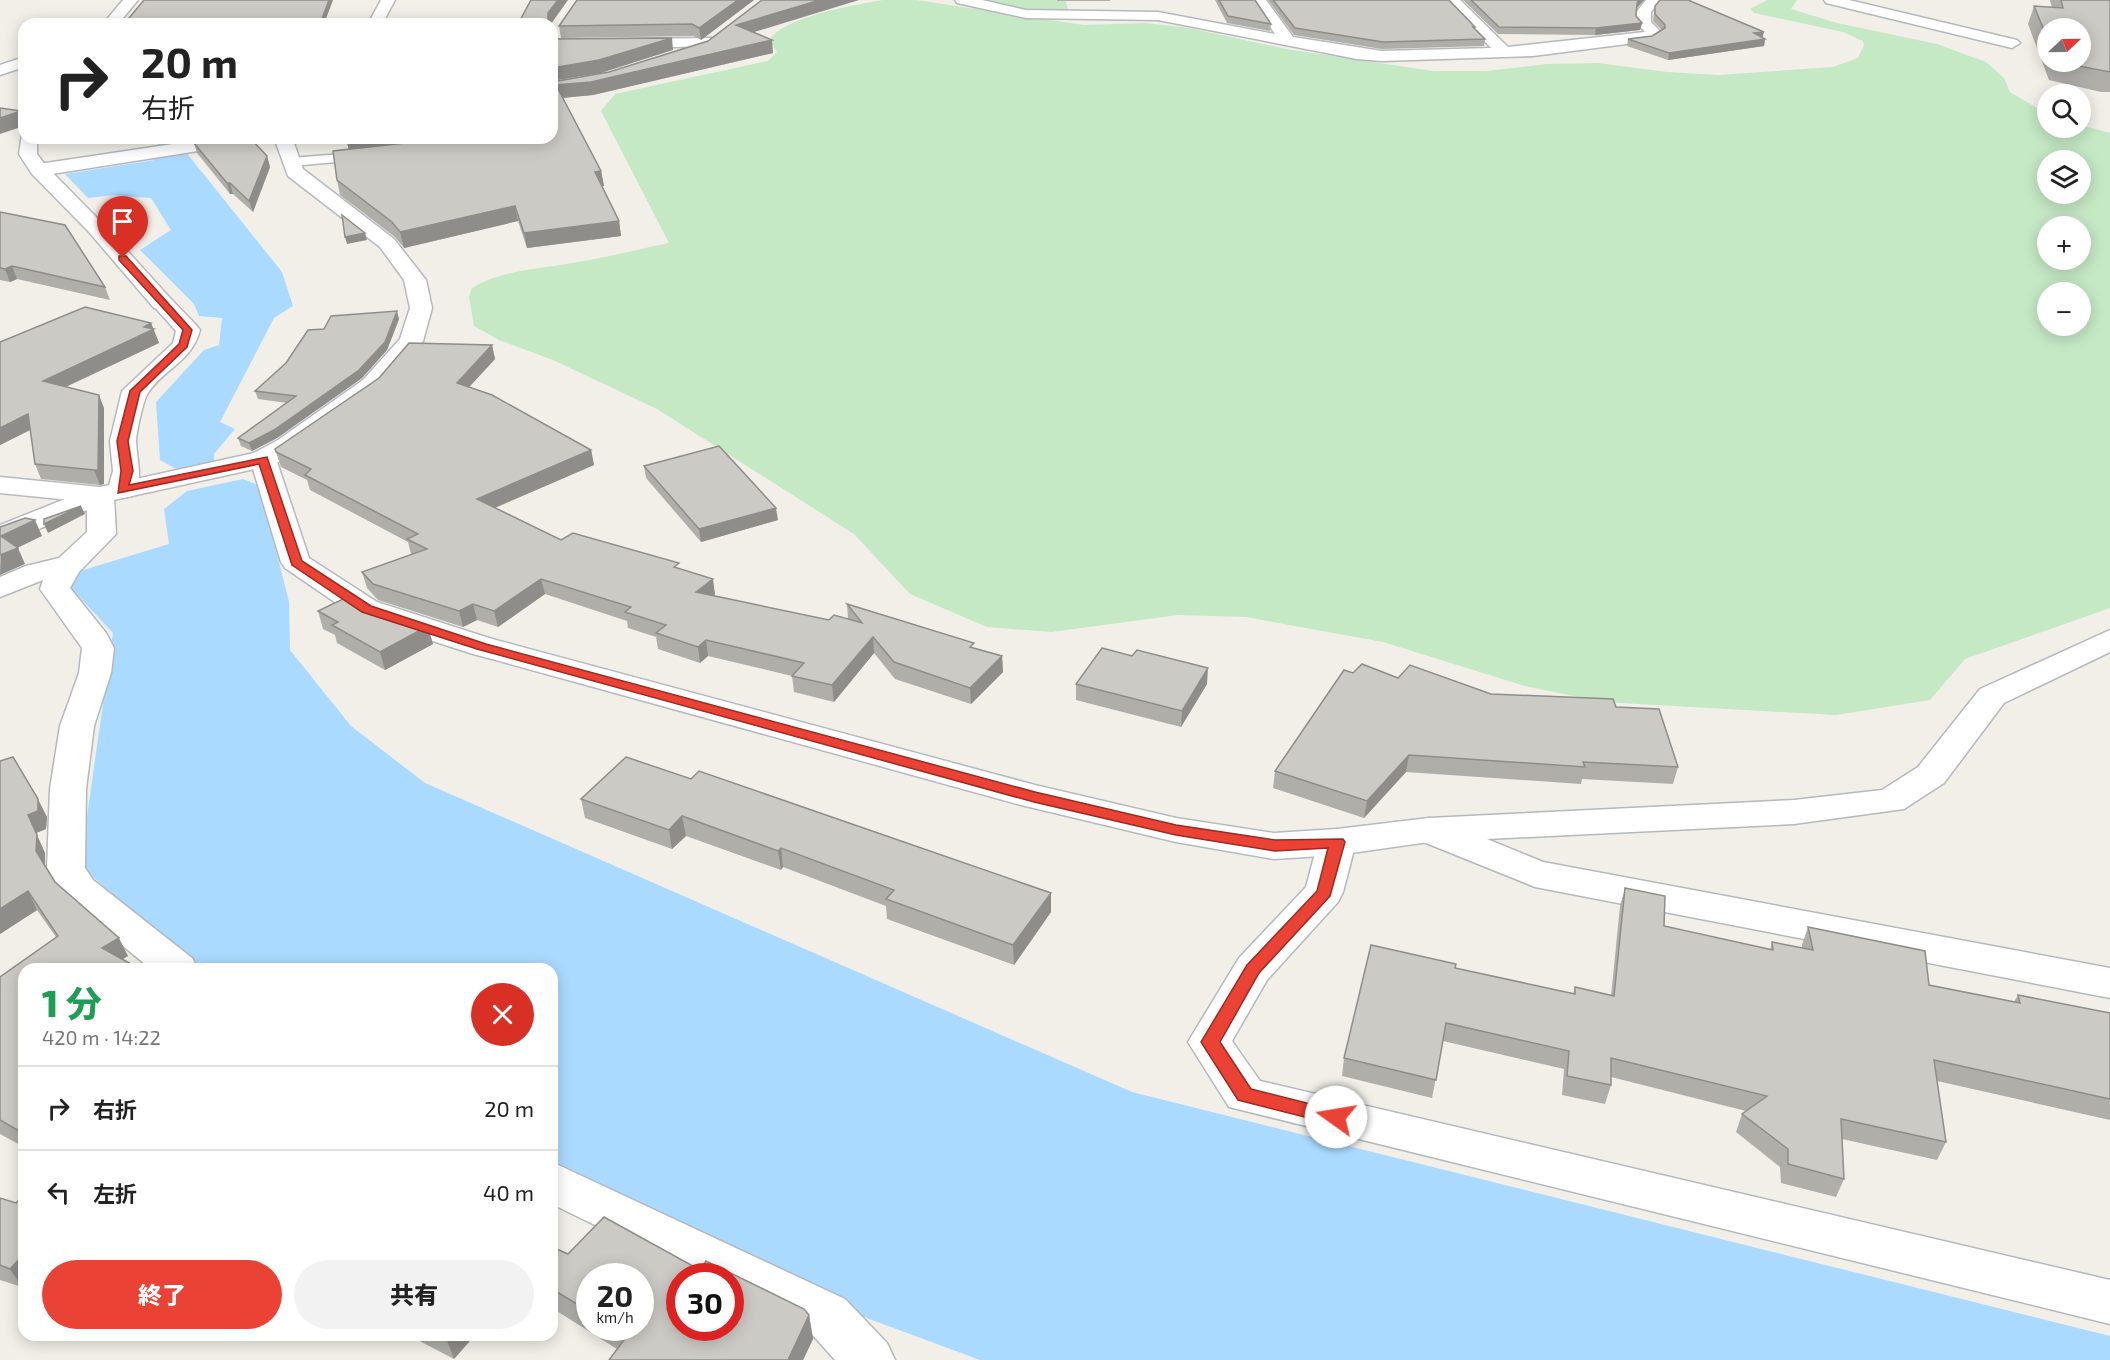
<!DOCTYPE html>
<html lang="ja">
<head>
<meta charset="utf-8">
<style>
  :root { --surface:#fff; --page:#f2f2f2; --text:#222; --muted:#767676; --line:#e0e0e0; --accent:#ea4335 }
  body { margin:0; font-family:"Exo 2","Noto Sans JP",sans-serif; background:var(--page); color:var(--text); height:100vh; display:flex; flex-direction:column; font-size:22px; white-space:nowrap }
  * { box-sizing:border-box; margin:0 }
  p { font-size:20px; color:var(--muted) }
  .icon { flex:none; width:33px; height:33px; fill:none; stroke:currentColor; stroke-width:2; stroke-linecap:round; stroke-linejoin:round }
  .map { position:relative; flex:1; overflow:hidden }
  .panel { position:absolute; left:18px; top:963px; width:540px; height:378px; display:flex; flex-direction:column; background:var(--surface); border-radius:18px; box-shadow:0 3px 15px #0003 }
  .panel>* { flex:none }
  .banner { position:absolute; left:18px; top:18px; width:540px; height:126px; border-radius:18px; box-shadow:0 3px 15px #0003; background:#fff; color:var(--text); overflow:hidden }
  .needle { width:39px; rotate:68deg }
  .fabs { position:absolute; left:2037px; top:18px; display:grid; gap:12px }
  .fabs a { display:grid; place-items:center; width:54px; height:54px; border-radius:50%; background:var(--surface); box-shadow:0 3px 15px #0003; font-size:30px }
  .speed { position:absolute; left:576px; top:1263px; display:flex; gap:12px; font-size:30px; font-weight:700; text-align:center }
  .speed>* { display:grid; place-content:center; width:78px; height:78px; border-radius:50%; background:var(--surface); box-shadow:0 3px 15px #0003; line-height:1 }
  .speed small { font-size:15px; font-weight:400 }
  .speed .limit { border:9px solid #d22; background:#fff; color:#111 }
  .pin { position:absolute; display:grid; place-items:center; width:51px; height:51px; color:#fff; margin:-62px -26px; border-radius:50% 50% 50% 0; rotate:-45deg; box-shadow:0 0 6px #0007 }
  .pin .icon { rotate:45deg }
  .me { position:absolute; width:66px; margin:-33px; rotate:283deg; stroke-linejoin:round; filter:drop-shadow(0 0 4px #0008) }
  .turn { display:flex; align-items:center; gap:21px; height:126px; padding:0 24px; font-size:27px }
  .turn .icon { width:78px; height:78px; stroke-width:2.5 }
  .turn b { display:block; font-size:42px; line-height:51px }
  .round { display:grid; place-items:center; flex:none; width:63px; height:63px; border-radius:32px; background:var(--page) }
  .headline { display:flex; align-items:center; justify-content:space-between; height:102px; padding:0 24px }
  h1 { font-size:36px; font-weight:800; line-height:45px; color:#1e9e55 }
  .cta { display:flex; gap:12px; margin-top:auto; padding:12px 24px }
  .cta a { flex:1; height:69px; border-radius:36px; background:var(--accent); color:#fff; font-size:24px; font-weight:800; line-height:69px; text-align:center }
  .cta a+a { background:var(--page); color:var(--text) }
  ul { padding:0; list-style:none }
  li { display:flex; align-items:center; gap:18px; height:84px; padding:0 24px; border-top:2px solid var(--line) }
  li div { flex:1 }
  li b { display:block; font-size:22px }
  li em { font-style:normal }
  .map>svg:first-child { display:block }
</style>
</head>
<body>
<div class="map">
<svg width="2110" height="1360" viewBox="0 0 2110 1360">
  <rect width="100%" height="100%" fill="#f1efe8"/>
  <g fill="#c5e8c5" fill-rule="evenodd">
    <path d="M883,0H916L1084,25L1146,23L1189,28L1286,49L1433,71H1487L1547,64L1598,63L1667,72L1719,75L1833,67L1858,58L1864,45L1863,41L1843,32L1754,13L1750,9L1767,0H1797L1791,9L1837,23L1937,44L1986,62L2004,78L2010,92L2047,114L2048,128H2080L2081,125L2110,133V608L1965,659L1930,700L1836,715L1603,702L1525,686L1383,642L1246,617L1178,615L1051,632L987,627L910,594L854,534L657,409L553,360L499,340L474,326L469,297L472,288C504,269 542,269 578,262C609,257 639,249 669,243L601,111L615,94L768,61L777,52L769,40C786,16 854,5 883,0ZM2048,160H2080V194H2048ZM2048,226H2080V260H2048ZM2048,292H2080V326H2048Z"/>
    <path d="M983,0H1065L1069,12H1034Z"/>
  </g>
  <g fill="#aadaff">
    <path d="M185,151L282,272L293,306L274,318L220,422L235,429L214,454V462L176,469L160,460L156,402L204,350L219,345L222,318L199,316L194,304L140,250L171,230L151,198L114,195L88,198L65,174L155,160L157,155Z"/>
    <path d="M243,479L260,486L289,602L290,650L351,726L425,783L1132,1092L2110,1336V1360H980L864,1317L552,1160V969H200L80,866L113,633L71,588L80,571L169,544L164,509L187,491Z"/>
  </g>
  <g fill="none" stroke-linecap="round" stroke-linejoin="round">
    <path fill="#aadaff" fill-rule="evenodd" d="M159,138H185L178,169L202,201L198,207L188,209L178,207L152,169Z"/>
    <g stroke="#b5b8bc" stroke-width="3">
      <path id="lane" d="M367,152L372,153V159L291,166L284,162L291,158Z"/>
    </g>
    <g stroke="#b5b8bc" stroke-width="3">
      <g id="street">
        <path d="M955,0H982L1026,10L1158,12L1275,34L1252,0H1266L1293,37L1382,51L1491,48L1445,0H1460L1508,47L1645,32L1637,23V11L1646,0H1661L1651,12V22L1662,33L1650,41L1533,56L1382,61L1357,59L1158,20L1026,18L957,3Z"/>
        <path d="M1824,0H1849L2017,40L2020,43L2012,48L1826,3Z"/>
        <path d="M711,38L716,40L719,43L716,46L552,50V40Z"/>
        <path d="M24,57V67L0,75V65Z"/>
        <path d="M213,138H258L249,143L39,176L30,170L39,164Z"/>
        <path d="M162,296L170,298L196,325L200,330C191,363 164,368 148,393C143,400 136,434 136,442C137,462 144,478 132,496L122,498L114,496L116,534L79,572L70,588L106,633L114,648L111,673L94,726L86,789L85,868L93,880L192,958L198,969H151L65,898L47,868L50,789L60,726L79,673L82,648L40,589L43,580L0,597V577L26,566L59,558L87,532V510L0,544V525L90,489L100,487L108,489L113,471L110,441L122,391L173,343L176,331L151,303L154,298Z"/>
        <path d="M263,451L273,453L276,459L309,558L377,602L492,639L497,646L492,653L481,656L470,653L355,616L285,568L281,562L250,459L253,453Z"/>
        <path d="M2110,630V652L2004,703L1944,783L1904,809L1794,824L1487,839L1543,862L2110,968V998L1535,887L1416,839L1410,830L1416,821L1429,818L1794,800L1882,790L1918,767L1980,689Z"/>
        <path d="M1337,829L1350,833L1356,842L1343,892L1338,902L1267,980L1232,1041L1260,1081L2110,1280V1324L1229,1107L1188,1042L1239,958L1306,887L1318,842L1324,833Z"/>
        <path d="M552,1162L845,1299L887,1343L895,1360H835L809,1331L730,1292V1276H699L552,1204Z"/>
      </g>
    </g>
    <g stroke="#b6babf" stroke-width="3">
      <g id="secondary">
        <path d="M123,0H138L118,24H103Z"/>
        <path d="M381,0H395L382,24H368Z"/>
        <path d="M22,134H24V138H37V154L46,166L103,224L170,298L173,303L170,308H154L89,232L32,174L19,154Z"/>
        <path d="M280,138H298L294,143L303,169L394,239L426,280L432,308L423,341L381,390L296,452L273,465L100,503L0,493V477L100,487L254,453L278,440L363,380L400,339L410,308L404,280L380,247L288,176L276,143Z"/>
        <path d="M481,636L1035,785L1176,818L1274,833L1337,829L1429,818L1442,821L1448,830L1442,839L1429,842L1337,855L1274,859L1176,842L1021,805L470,653L465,646L470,639Z"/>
      </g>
    </g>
    <use href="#lane" fill="#fff" fill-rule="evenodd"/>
    <use href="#street" fill="#fff" fill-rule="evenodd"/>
    <use href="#secondary" fill="#fff" fill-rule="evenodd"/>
  </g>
  <g fill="#afaea9" fill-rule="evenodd">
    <path d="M577,0H754L701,40L694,36L561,38L559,26Z"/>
    <rect x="1057" y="0" width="53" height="1"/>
    <path d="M1215,0H1255L1271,24L1270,31L1227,23Z"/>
    <path d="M1268,0H1449L1475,27V29L1485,39L1484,46L1382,49L1294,35Z"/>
    <path d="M1463,0H1644L1636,8V16L1642,23L1640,30L1595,35L1498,34Z"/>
    <path d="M2050,0H2110V92H2101L2049,80L2028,24L2034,6L2052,8ZM2048,28L2080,62H2048Z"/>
    <path d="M1655,6L1763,38L1765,39L1764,46L1668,60L1627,46L1628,39L1652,36L1662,30L1653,21Z"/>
    <path d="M753,32L773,53L593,95L563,98L601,171L604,186H602L619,221L621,236L527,248L518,221L404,248L395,237L340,195L337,180L349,149L346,138H552V82L609,72Z"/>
    <path d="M194,143L267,156L270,167L253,212L233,194H230L197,153Z"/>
    <path d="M0,212L105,287L110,300L17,279L10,282L0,280Z"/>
    <path d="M399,319L387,350L362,378L277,438L252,451L241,446L238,438L287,403L258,399L255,391L324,329Z"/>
    <path d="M151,323L159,343L66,387L104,408V484L100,485L41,479L35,464L30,430L0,445V342Z"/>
    <path d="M492,345L495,359L469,387L591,450L594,465L495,508L561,540L680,569L715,594L714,596L829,620L848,619L847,604L974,648L1002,656L1003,672L971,704L895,679L874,653L834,702L794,692L792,676L708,656L700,663L658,649L656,637L628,628L627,621L545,594L498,627L477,620L463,627L378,600L367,588L362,572L411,554L408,542L310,490L307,480L281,467L275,449Z"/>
    <path d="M644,466L778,520L701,542L646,478Z"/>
    <path d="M318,611L433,644L385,670L337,643L335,635L323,629Z"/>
    <path d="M1353,673L1398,678L1491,694L1616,707L1678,767L1673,784L1582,779L1581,784L1406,772L1364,818L1273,788L1275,771Z"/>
    <path d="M1076,684H1207L1181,727L1076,700Z"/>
    <path d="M0,761L47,817L46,829L36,833L45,853V866L55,882L128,956L122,959L24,969V1147L0,1134V977L56,937L37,910L0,934Z"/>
    <path d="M691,779L1051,893V912L1014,965L887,919L886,906L783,867L781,870L686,836L672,849L585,818L581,799Z"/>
    <path d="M1625,888L1664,926L1770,950L1772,942L1802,948V945L1808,927L1929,985L2014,1002L2018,995L2110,1013V1120L1937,1081L1946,1142L1937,1160L1842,1139L1844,1179L1836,1197L1781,1183L1780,1167L1736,1132L1742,1114L1746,1111L1611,1077V1085L1605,1104L1562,1095L1564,1069L1443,1041L1432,1098L1342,1076L1344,1058L1455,968L1573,994L1575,987L1611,996L1620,906Z"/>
    <path d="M24,1195V1285L22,1287L0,1280V1198L16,1203Z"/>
    <path d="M552,1247L568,1254L700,1270L809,1315L813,1339L803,1360H609L617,1349L552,1308ZM590,1276L640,1328H590Z"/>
    <path d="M408,1335H475L454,1359Z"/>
  </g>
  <g fill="#8f8d8a">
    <path d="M329,0H333L324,24H320Z"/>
    <path d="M558,0H568L551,24H548V13Z"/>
    <path d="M738,0H754L701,40L699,28Z"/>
    <path d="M820,0H859L738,37L736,25Z"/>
    <path d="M1639,0H1644L1635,10L1637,3Z"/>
    <path d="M1642,23L1640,30L1595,35L1596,28Z"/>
    <path d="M1764,32L1762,39L1754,33Z"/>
    <path d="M672,38L673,50L601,73L552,81V68Z"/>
    <path d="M1765,39L1764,46L1668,60L1669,53Z"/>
    <path d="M772,40L773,53L593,95L559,98L556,85Z"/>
    <path d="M21,111L24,119V126L0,134V118Z"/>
    <path d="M346,138H453L349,151Z"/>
    <path d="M267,156L270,167L253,212L249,201Z"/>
    <path d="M601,171L604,186L597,187L595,172Z"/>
    <path d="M227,183H230L233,194H230Z"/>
    <path d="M515,206L518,221L404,248L400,232Z"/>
    <path d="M619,221L621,236L527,248L524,233Z"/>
    <path d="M365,233L367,240L347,244L345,237Z"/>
    <path d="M12,266L17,279L10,282L5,269Z"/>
    <path d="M397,311L399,319L387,350L362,378L277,438L252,451L249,443Z"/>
    <path d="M151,323L159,343L48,395L43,381Z"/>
    <path d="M492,345L495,359L460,397L457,383Z"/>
    <path d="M99,395L104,408V484L100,485L94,470Z"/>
    <path d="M28,414L34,428L0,445V428Z"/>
    <path d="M591,450L594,465L480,514L477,499Z"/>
    <path d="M81,506L85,514L48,533L44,524Z"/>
    <path d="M776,508L778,520L701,542L699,529Z"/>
    <path d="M35,520L42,536L13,550L18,548L25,564L0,575L1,536Z"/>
    <path d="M541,579L545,594L498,627L494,611Z"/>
    <path d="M713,579L715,594L699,608L696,592Z"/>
    <path d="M473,604L477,620L463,627L459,611Z"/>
    <path d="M428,626L433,644L385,670L380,652Z"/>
    <path d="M873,637L874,653L834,702L832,685Z"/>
    <path d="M706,640L708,656L700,663L698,647Z"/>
    <path d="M1002,656L1003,672L971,704L970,688Z"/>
    <path d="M1208,668L1207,684L1181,727L1182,711Z"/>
    <path d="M1409,755L1406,772L1364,818L1367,801Z"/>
    <path d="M38,799L47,817L46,829L36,833L45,853V869L36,851L28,815Z"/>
    <path d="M682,816L686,836L672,849L669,830Z"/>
    <path d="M781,848L783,867L781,870L778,851Z"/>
    <path d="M28,891L37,910L0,934V909Z"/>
    <path d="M1051,893V912L1014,965L1013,945Z"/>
    <path d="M119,938L128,956L111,966L102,948Z"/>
    <path d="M24,1254V1285L22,1287L10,1269Z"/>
    <path d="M809,1315L813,1339L803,1360H788Z"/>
    <path d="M445,1335H475L454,1359Z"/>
  </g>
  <g fill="#cccac5" stroke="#8f8d8a" stroke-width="1.5" fill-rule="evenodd">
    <path d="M144,0H329L320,24H124Z"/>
    <path d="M531,0H558L548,13V24H518Z"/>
    <path d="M577,0H738L699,28L692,24L559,26Z"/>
    <path d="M762,0H820L736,25L772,40L591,82L556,85L601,171L595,172L619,221L524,233L515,206L400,232L392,222L337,180L333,151L450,138H552V82L609,72L708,41Z"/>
    <path d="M1219,0H1255L1271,24L1228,16Z"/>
    <path d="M1273,0H1449L1475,27H1473L1485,39L1383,42L1295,28Z"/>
    <path d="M1471,0H1639L1637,3L1636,16L1642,23L1596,28L1499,27Z"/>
    <path d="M1660,0H1688L1764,32L1754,33L1765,39L1669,53L1628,39L1652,36L1665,28V25L1655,14V6Z"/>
    <path d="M2061,0H2110V72L2058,62H2080V28H2048V40L2034,6L2063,8Z"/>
    <path d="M672,38L599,60L552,68V39Z"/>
    <path d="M0,108L21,111L0,118Z"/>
    <path d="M225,138H250L267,156L249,201L230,183H227L194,143Z"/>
    <path d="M0,212L65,225L105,287L12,266L5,269L0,268Z"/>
    <path d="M342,215L365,233L345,237Z"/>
    <path d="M85,307L151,323L144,327L154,329L43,381L99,395L98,470H94L35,464L28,414L0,428V342Z"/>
    <path d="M397,311L385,342L359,370L274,430L249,443L238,438L296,396L255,391L286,363L308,330L324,329L331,316Z"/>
    <path d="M409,343L492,345L457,383L492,395L591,450L477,499L561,540L573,533L679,563L674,567L713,579L696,592L829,620L834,615L862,623L847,604L974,643L970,647L1002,656L970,688L894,662L873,637L832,685L792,676L804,663L706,640L698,647L656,633L666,625L625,612L631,607L541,579L494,611L473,604L459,611L373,584L362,572L427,549L407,539L418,534L305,475L311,469L276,452L275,449L379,378Z"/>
    <path d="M719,446L776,508L699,529L644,466Z"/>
    <path d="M81,506L44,524V519Z"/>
    <path d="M25,518L35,520L1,536L18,548L0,555V527Z"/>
    <path d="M345,598L428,626L380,652L332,625L338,622L318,611Z"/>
    <path d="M1102,648L1132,656L1137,650L1208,668L1182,711L1076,684Z"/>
    <path d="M1362,664L1398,678L1410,665L1491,694L1613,699L1616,707L1659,709L1678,767L1583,762L1585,767L1409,755L1367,801L1275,771L1344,670L1353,673Z"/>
    <path d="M13,757L38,799V811L28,815L37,835L36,851L55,882L119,938L102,948L140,969H24V1134L0,1120V977L58,936L28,891L0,909V761Z"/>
    <path d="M626,757L691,779L699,771L1051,893L1013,945L886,899L894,890L781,848L778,851L682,816L669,830L581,799Z"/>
    <path d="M1625,888L1665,896L1664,926L1773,950L1772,942L1813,950L1808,927L1925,951L1929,985L2020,1003L2018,995L2110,1013V1099L1934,1060L1946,1142L1841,1119L1844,1179L1788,1164V1149L1742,1114L1767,1096L1611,1058V1085L1567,1076L1569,1051L1446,1023L1436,1080L1344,1058L1371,945L1456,964L1455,968L1575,994V987L1614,996Z"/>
    <path d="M24,1195V1254L10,1269L0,1265V1198L16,1203Z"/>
    <path d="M604,1217L700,1270L706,1261L804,1309L809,1315L788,1360H609L627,1336L614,1328H640V1276H590V1312L552,1289V1247L568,1254ZM680,1276H730V1328H680Z"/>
  </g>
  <path fill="#ea4335" stroke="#982c22" stroke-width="1.5" d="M119,256H126L192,330L187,347L140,392L128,441L133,471L129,485L267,457L302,561L371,606L486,644L1035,792L1176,825L1275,840L1343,839L1345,842L1330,896L1259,973L1220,1042L1251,1089L1342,1112L1345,1117L1342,1122L1336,1125L1238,1100L1201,1042L1247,965L1317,891L1328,848L1275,851L1176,835L1034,802L477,649L362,612L292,565L259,464L118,493L121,471L117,441L130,391L179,344L183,330L119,260Z"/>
</svg>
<div class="fabs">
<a><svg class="needle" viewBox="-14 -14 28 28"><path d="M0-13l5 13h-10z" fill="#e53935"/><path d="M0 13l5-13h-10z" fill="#767676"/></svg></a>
<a><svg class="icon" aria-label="search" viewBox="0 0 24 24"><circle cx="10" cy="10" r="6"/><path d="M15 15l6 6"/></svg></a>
<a><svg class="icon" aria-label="layers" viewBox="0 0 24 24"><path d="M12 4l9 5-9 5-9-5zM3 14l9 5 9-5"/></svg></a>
<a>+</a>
<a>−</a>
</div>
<div class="speed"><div>20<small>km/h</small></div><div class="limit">30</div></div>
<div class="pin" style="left:123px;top:258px;background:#d93025"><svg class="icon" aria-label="arrive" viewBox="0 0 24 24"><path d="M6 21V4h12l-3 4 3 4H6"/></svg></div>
<svg class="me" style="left:1336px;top:1117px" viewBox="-20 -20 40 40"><circle r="19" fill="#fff"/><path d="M0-13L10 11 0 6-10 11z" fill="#ea4335"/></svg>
<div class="banner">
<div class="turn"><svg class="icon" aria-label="right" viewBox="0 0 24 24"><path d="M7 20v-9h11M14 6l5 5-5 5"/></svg><div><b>20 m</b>右折</div></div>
</div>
<section class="panel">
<div class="headline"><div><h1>1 分</h1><p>420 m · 14:22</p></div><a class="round" style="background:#d93025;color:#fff"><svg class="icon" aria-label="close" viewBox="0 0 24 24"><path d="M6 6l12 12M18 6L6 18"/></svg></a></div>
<ul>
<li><svg class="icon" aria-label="right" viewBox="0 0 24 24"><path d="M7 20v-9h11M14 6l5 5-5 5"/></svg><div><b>右折</b></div><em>20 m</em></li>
<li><svg class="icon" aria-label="left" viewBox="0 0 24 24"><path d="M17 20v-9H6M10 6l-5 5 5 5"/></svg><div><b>左折</b></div><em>40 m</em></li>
</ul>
<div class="cta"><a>終了</a><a>共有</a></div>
</section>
</div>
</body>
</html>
